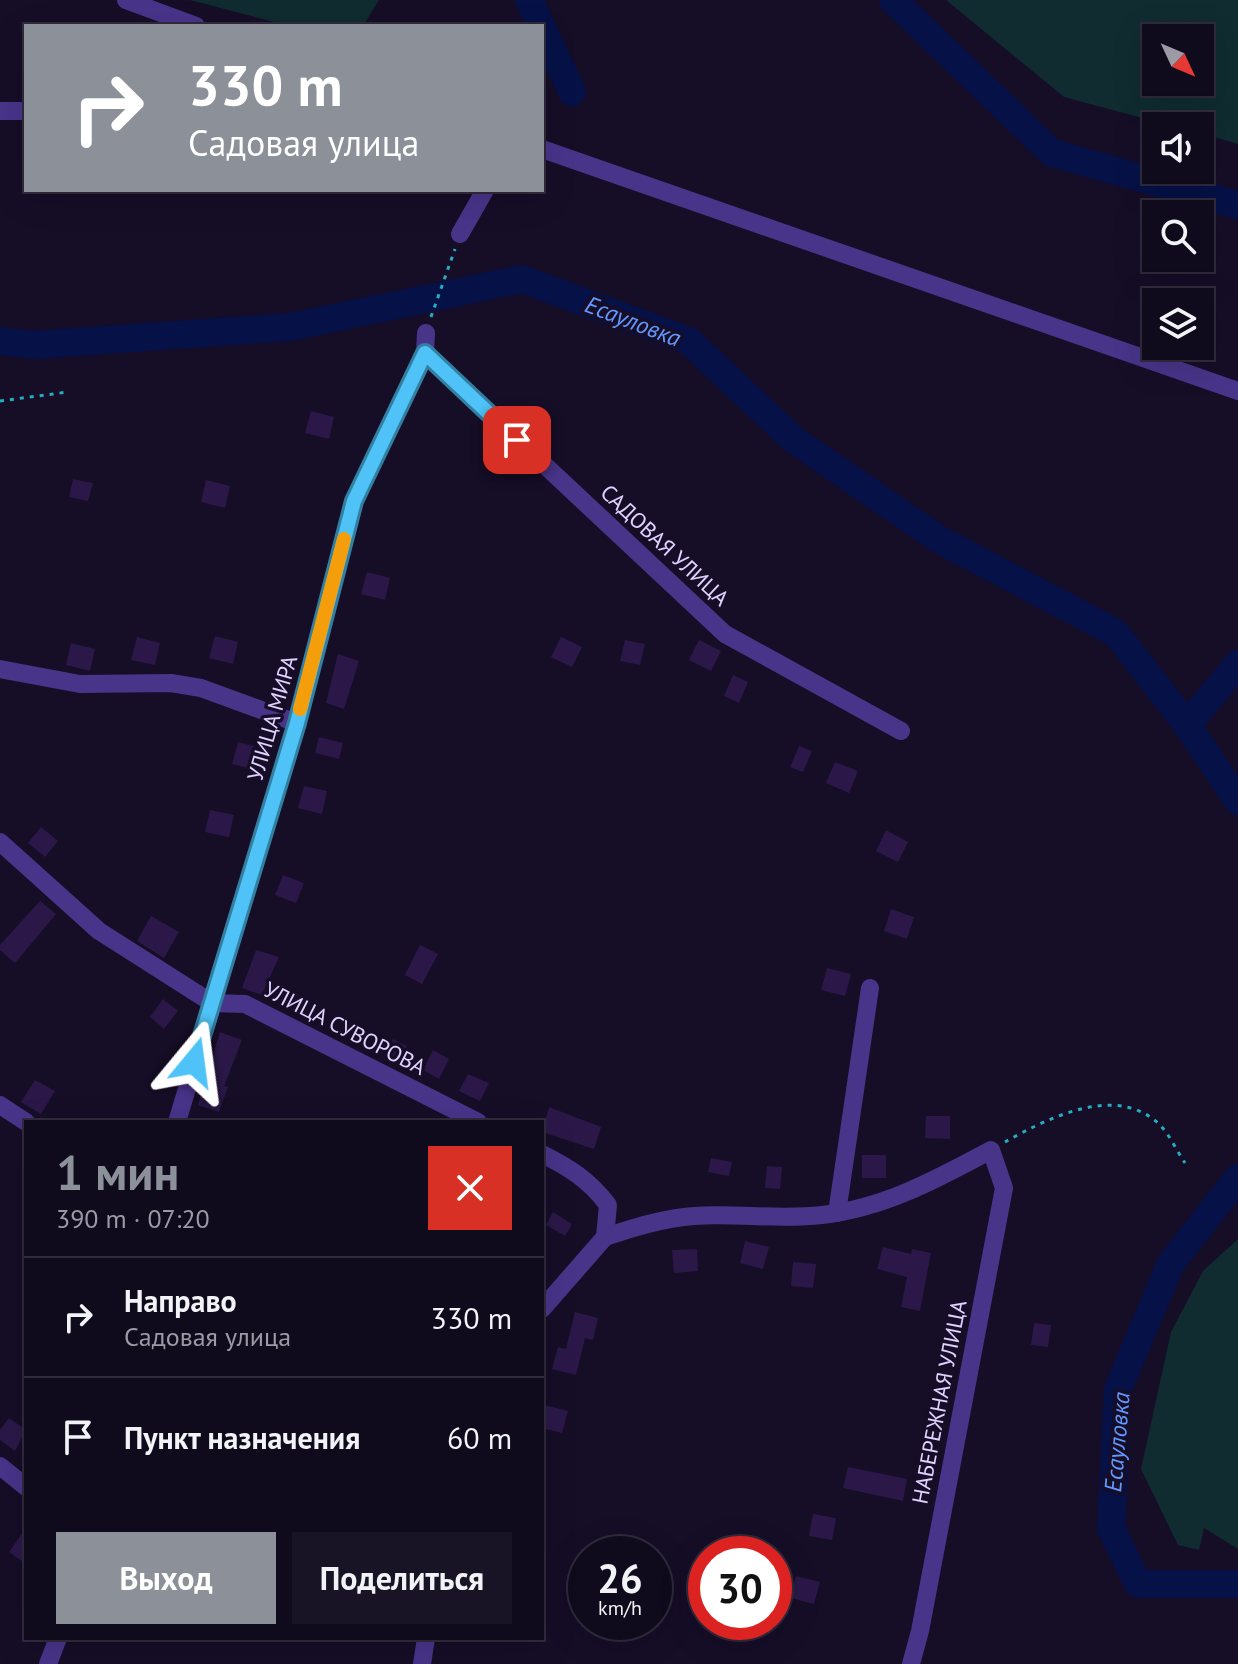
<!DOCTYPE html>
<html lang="ru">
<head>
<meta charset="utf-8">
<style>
  :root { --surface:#100a1d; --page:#191326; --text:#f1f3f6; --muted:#9c9aa4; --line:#302b3b; --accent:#8c9099 }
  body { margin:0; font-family:"PT Sans",sans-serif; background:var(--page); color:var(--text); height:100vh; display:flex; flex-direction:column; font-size:30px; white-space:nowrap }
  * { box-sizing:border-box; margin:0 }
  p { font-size:26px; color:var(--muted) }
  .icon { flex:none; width:44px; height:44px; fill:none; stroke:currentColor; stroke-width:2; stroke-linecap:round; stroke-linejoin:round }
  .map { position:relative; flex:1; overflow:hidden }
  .sheet { position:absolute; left:24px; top:1120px; width:520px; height:520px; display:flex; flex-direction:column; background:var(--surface); border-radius:0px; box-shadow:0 8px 32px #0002,0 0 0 2px var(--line) }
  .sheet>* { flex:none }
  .guide { position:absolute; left:24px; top:24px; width:520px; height:168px; border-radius:0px; box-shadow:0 8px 32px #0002,0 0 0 2px var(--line); background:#8c9099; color:#fff; overflow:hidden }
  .needle { width:52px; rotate:134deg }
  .buttons { position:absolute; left:1142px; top:24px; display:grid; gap:16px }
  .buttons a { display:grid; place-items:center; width:72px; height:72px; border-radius:0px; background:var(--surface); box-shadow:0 8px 32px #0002,0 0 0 2px var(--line); font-size:40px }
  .speed { position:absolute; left:568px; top:1536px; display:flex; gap:16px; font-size:40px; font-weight:700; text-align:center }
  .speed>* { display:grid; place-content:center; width:104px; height:104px; border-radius:50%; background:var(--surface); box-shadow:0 8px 32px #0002,0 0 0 2px var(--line); line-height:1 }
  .speed small { font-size:20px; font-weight:400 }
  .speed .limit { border:12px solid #d22; background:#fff; color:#111 }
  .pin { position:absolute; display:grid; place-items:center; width:68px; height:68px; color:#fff; margin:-34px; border-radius:16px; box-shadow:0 4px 12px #0006 }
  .me { position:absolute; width:88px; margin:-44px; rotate:16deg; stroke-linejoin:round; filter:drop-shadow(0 0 6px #0008) }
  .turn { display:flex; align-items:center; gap:28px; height:168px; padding:0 32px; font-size:36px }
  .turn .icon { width:104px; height:104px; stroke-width:2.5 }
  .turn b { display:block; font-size:56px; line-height:68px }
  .round { display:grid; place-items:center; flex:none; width:84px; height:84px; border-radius:0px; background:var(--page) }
  .summary { display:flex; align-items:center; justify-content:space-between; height:136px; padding:0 32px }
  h1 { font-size:48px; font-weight:800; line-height:60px; color:var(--accent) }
  .action { display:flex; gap:16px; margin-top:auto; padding:16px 32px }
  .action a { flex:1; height:92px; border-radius:0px; background:var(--accent); color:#fff; font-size:32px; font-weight:800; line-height:92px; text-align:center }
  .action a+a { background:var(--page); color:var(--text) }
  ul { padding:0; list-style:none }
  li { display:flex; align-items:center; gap:24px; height:120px; padding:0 32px; border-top:2px solid var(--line) }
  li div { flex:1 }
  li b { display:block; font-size:30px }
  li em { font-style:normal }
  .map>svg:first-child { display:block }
</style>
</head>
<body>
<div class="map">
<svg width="1238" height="1664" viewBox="0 0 1238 1664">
  <rect width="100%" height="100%" fill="#160d27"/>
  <g fill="#102c31" fill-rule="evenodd">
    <path d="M190,0H379L363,26H289Z"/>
    <path d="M946,0H1238V144L1200,133V126H1172L1064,97ZM1156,38H1200V82H1156Z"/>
    <path d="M1238,1239V1549L1204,1528L1199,1550L1178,1545L1141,1469L1171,1332L1203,1271Z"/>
  </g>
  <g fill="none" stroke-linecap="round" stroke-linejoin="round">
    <g stroke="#061147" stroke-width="28">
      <path d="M529,0L541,26"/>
      <path d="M893,0L1052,153L1238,205"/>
      <path d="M542,28L572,92"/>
      <path d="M0,341L34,345L290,327L522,279L689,341L793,439L940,540L1116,633L1187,725L1238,801"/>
      <path d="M1187,725L1238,664"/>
      <path d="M1238,1178L1171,1263L1118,1389L1111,1528L1138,1584H1238"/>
    </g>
  </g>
  <g fill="#2b1849">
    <path d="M311,411L334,417L329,439L305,433Z"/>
    <path d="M73,479L93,483L88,501L69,497Z"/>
    <path d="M206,480L230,486L225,508L201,502Z"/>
    <path d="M367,572L390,578L385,600L361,594Z"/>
    <path d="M215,636L238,642L233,664L209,658Z"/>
    <path d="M137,637L160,643L155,665L131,660Z"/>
    <path d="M561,637L582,647L572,667L551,657Z"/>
    <path d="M625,640L645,644L640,665L620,661Z"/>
    <path d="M699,640L721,651L711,671L689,660Z"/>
    <path d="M71,643L95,649L90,671L66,665Z"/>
    <path d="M338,654L359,661L344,709L326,703Z"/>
    <path d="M733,675L748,682L739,703L724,696Z"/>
    <path d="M319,737L343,743L339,759L315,753Z"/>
    <path d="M238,742L261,748L256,770L232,764Z"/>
    <path d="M799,746L812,751L803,772L790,767Z"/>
    <path d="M835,762L858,771L849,793L826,783Z"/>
    <path d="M304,786L327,791L322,814L298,808Z"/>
    <path d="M210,810L234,815L229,837L205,832Z"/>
    <path d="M41,827L58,841L45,857L28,843Z"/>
    <path d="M886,830L908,842L898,862L876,851Z"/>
    <path d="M283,875L304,883L296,903L275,895Z"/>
    <path d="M40,901L56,914L15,963L0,950V945Z"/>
    <path d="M891,909L914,917L907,939L884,931Z"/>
    <path d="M151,916L179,932L164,958L137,941Z"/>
    <path d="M420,945L438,954L422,984L405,975Z"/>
    <path d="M256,950L279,957L262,995L242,988Z"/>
    <path d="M827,968L851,974L845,996L821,990Z"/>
    <path d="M163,999L178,1011L164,1029L150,1017Z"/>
    <path d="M220,1032L242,1040L224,1086L228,1087L219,1112L198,1105Z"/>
    <path d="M393,1039L407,1046L399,1062L385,1055Z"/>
    <path d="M433,1050L449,1059L439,1079L423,1070Z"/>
    <path d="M468,1074L489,1083L480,1101L459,1091Z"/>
    <path d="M35,1080L55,1091L41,1114L21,1102Z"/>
    <path d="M549,1107L601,1127L594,1149L542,1132Z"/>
    <path d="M926,1116H950V1139L925,1138Z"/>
    <rect x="862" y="1155" width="24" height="23"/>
    <path d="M711,1158L732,1162L729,1176L708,1172Z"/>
    <path d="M767,1166L782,1167L780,1189L765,1188Z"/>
    <path d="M553,1212L572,1224L565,1236L546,1225Z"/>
    <path d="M745,1241L769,1247L763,1269L740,1263Z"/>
    <path d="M883,1247L911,1254L912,1249L931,1253L920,1311L901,1307L907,1277L877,1269Z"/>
    <path d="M697,1249L698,1271L674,1273L672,1250Z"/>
    <path d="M793,1262L816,1264L813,1288L791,1286Z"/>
    <path d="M575,1312L598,1318L593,1340L585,1338L576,1375L552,1369L558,1347L566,1349Z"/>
    <path d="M1034,1323L1051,1325L1048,1347L1031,1345Z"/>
    <path d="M544,1405L568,1411L562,1433L542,1428Z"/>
    <path d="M9,1418L26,1430L15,1451L0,1440V1430Z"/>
    <path d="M848,1467L907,1479L903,1501L843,1488Z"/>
    <path d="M813,1514L836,1518L832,1540L809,1536Z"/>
    <path d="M26,1528V1564L9,1552Z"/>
    <path d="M796,1576L820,1582L814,1604L791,1598Z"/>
  </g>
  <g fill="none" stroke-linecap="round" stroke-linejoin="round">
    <g stroke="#25acc1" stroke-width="3" stroke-dasharray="4 6" stroke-linecap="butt">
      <path d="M431,317L455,249"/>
      <path d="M0,401L68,392"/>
      <path d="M1005,1142C1048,1118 1118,1082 1161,1126C1170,1136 1177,1151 1185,1163"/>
    </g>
    <g stroke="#483489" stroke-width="18">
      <path d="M126,0L196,26"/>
      <path d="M0,111H26"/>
      <path d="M542,149L1238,391"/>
      <path d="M460,234L485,190"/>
      <path d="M425,353L725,634L901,731"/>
      <path d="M0,669L80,684L171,683L201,688L297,723"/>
      <path d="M0,842L99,931L212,1003L245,1004L478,1122"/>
      <path d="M0,1105L26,1122"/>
      <path d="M177,1122L297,723L354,501L425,353L426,333"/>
      <path d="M542,1154C570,1168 589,1180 608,1205L605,1237"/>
      <path d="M837,1213L870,988"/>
      <path d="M605,1237C633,1228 664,1218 694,1216C736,1213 779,1220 822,1215C884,1208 937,1179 991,1150L1004,1188L920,1631L911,1664"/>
      <path d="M542,1309L605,1237"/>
      <path d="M0,1466L26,1487"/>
      <path d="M48,1664L58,1638"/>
      <path d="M422,1664L426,1638"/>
    </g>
  </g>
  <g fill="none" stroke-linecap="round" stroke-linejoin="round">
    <g stroke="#337fa1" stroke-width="20">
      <path id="route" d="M194,1062L297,723L354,501L425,353L517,440"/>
    </g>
    <use href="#route" stroke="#4fc3f7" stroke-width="14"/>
    <path stroke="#f59e0b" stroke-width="14" d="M300,709L344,539"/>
  </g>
  <g text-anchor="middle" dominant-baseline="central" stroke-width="7" stroke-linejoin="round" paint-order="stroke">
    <g font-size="22" fill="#e0d3ff" stroke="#160d27">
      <text transform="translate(665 545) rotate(43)">САДОВАЯ УЛИЦА</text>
      <text transform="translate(272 718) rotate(-74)">УЛИЦА МИРА</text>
      <text transform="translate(345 1028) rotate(27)">УЛИЦА СУВОРОВА</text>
      <text transform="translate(939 1402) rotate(-79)">НАБЕРЕЖНАЯ УЛИЦА</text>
    </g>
    <g font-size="24" font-style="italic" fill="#6198ff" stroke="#160d27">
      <text transform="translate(633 321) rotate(21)">Есауловка</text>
      <text transform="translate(1117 1442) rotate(-85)">Есауловка</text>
    </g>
  </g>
</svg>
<div class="buttons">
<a><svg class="needle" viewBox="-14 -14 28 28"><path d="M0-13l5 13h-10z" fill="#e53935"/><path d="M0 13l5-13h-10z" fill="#9c9aa4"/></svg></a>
<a><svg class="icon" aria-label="sound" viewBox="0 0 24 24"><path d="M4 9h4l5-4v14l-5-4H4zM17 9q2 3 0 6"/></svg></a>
<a><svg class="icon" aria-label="search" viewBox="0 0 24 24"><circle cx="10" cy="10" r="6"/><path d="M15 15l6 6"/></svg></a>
<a><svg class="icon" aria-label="layers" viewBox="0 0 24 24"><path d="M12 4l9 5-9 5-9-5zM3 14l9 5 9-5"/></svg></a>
</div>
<div class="speed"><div>26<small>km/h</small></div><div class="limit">30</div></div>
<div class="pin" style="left:517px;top:440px;background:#d93025"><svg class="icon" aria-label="arrive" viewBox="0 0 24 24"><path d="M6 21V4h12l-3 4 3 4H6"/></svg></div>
<svg class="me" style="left:194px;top:1062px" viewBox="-20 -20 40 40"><path d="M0-17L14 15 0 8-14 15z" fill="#4fc3f7" stroke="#fff" stroke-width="4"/></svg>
<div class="guide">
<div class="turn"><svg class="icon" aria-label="right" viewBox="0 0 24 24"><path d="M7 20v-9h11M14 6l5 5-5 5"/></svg><div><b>330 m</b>Садовая улица</div></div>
</div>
<section class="sheet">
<div class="summary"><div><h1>1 мин</h1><p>390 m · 07:20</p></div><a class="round" style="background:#d93025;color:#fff"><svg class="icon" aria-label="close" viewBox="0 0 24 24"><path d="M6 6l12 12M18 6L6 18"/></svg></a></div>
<ul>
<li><svg class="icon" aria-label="right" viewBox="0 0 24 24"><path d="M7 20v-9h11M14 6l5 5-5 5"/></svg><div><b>Направо</b><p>Садовая улица</p></div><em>330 m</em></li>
<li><svg class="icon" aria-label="arrive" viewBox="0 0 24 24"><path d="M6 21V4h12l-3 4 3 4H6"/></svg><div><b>Пункт назначения</b></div><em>60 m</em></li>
</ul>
<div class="action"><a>Выход</a><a>Поделиться</a></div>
</section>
</div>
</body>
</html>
